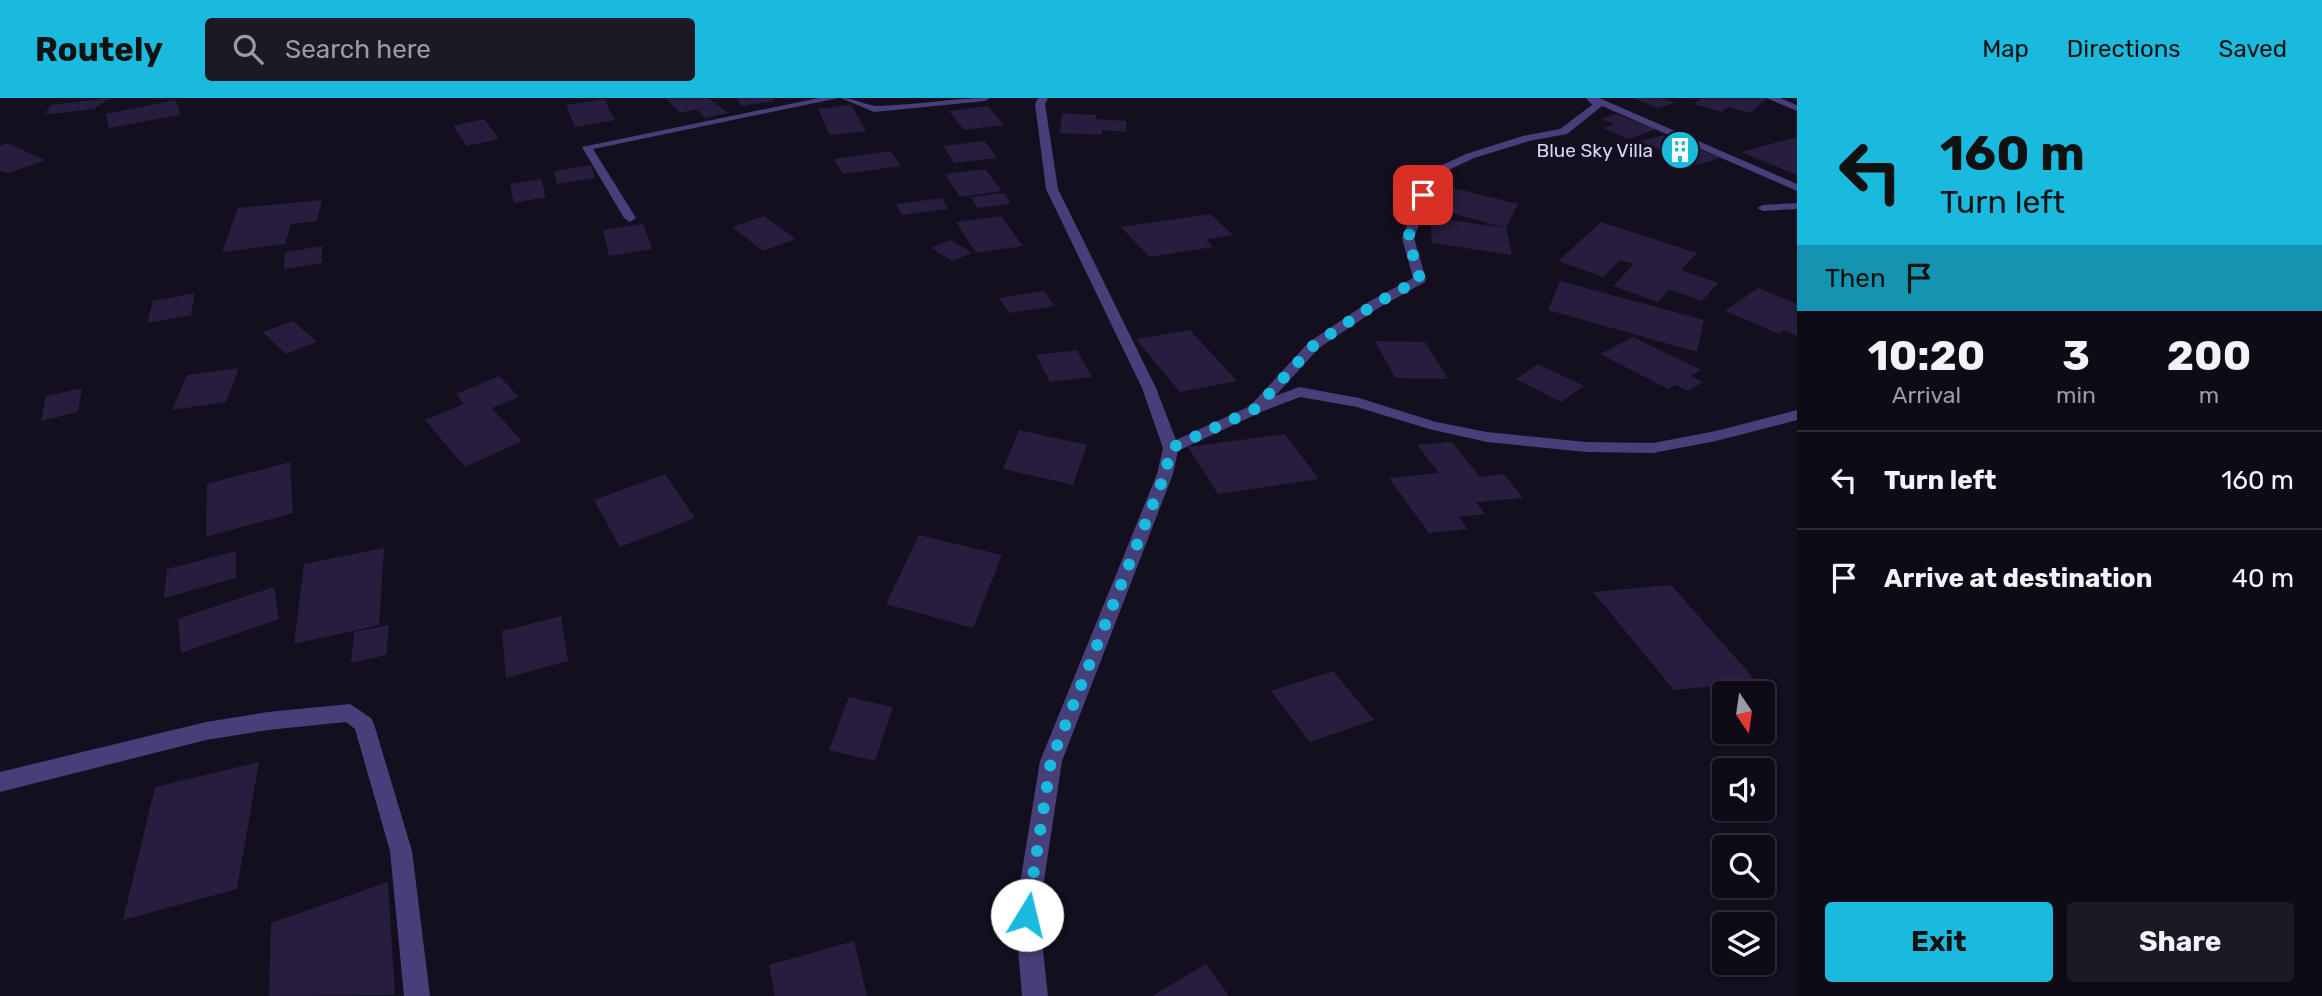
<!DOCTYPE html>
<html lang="en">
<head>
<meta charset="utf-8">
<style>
  :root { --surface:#0e0b17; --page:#1c1924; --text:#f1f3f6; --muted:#9b9ba1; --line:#2e2b36; --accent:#1abade }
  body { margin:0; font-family:Rubik,sans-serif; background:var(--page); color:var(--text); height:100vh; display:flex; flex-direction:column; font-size:26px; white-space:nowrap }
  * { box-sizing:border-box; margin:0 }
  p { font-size:23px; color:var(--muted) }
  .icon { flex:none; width:38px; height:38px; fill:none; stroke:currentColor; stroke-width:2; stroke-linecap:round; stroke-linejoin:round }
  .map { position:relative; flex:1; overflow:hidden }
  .drawer { display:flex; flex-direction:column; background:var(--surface); width:525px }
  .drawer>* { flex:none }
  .guide { background:#1abade; color:#111; overflow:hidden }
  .needle { width:46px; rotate:167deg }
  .tools { position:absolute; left:1712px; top:583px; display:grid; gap:14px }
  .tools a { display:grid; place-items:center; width:63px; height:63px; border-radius:7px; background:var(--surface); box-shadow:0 2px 5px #0004,0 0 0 2px var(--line); font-size:35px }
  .pin { position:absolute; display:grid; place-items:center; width:60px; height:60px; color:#fff; margin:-30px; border-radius:14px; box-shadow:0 4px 10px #0006 }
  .me { position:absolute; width:77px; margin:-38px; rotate:9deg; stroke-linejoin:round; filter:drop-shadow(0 0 5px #0008) }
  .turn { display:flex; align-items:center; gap:24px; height:147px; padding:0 28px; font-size:32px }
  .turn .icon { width:91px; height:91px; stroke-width:2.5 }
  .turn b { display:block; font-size:49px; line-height:60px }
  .then { display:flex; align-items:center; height:66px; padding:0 28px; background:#0003; gap:14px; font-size:26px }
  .eta { display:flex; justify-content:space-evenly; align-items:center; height:119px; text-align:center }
  .eta b { font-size:42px; font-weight:700; line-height:49px }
  .action { display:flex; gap:14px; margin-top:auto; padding:14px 28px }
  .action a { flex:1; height:80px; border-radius:7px; background:var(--accent); color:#111; font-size:28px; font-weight:700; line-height:80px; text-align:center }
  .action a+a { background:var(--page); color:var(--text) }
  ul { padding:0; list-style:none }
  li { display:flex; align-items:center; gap:21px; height:98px; padding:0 28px; border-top:2px solid var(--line) }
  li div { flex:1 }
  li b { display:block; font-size:26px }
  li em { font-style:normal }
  header { display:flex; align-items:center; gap:42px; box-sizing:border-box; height:98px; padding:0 35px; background:var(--accent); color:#111 }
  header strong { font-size:33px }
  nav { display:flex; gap:38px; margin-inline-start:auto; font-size:24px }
  .search { width:490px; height:63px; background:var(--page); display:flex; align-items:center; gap:18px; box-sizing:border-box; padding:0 24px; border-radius:7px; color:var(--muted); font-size:26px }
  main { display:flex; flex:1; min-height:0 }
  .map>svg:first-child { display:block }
</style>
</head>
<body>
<header>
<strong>Routely</strong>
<div class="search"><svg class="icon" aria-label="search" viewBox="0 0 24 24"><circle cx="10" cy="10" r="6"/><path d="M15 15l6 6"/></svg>Search here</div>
<nav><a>Map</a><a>Directions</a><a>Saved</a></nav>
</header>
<main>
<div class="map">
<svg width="1797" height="898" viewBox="0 0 1797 898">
  <rect width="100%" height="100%" fill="#130f1f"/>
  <g fill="#271d3e">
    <path d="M109,0L94,11L44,17L51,7Z"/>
    <path d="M666,0H708L728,15L705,20L697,12L704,10L680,15Z"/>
    <path d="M736,0H773L775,3L742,8Z"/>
    <path d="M1634,0H1662L1675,5L1657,10Z"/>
    <path d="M1702,0H1767L1750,15L1728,9L1722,14L1694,6Z"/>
    <path d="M604,1L615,22L575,29L566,7Z"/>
    <path d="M176,2L180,17L109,30L106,16Z"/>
    <path d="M851,7L866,33L830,37L818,11Z"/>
    <path d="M988,8L1004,27L964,32L949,13Z"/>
    <path d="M1062,15L1096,17V21L1126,23V34L1102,32V37L1060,35Z"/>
    <path d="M1616,16L1656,31L1629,41L1602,30L1614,26L1601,21Z"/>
    <path d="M484,21L499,41L467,48L453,28Z"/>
    <path d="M1664,37L1720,60L1696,67L1640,43Z"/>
    <path d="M1797,39V77L1741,54Z"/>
    <path d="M985,43L997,60L954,65L943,48Z"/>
    <path d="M7,45L45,62L9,75L0,73V48Z"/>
    <path d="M890,53L901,68L843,76L834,61Z"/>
    <path d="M591,67L595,80L557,86L554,73Z"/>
    <path d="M985,71L1002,93L960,99L945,76Z"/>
    <path d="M541,81L546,99L514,105L510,86Z"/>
    <path d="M1454,90L1518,106L1506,130L1440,112Z"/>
    <path d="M1004,95L1011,106L977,110L971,99Z"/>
    <path d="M942,100L948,111L902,117L896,106Z"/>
    <path d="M322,102L317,123L291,126L285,146L222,154L238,110Z"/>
    <path d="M1210,116L1233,137L1206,141L1213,149L1149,159L1121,129Z"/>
    <path d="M764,118L796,141L763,153L732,129Z"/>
    <path d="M1001,118L1023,148L976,155L956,124Z"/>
    <path d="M1430,119L1506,130L1512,157L1432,145Z"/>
    <path d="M1601,124L1697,155L1681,172L1718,185L1702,203L1669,191L1658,204L1613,188L1634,166L1620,162L1603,179L1558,163Z"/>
    <path d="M643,126L652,151L609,158L603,132Z"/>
    <path d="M951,142L972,155L952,163L931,150Z"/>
    <path d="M322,148V165L284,171L285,154Z"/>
    <path d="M1560,183L1704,222L1697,254L1548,212Z"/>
    <path d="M1758,190L1797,206V238L1784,232L1779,236L1725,213Z"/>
    <path d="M1044,193L1055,208L1009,215L999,200Z"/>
    <path d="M195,195L191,217L147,225L153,203Z"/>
    <path d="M293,223L317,244L286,256L263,234Z"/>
    <path d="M1190,232L1237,283L1180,294L1136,241Z"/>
    <path d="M1633,239L1701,272L1691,278L1703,284L1688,293L1676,287L1668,291L1600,256Z"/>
    <path d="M1375,243L1425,244L1448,281L1395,280Z"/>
    <path d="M1077,252L1092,279L1050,284L1036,257Z"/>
    <path d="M1538,266L1584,288L1561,304L1516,281Z"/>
    <path d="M239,270L226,304L172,312L187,277Z"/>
    <path d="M499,278L519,299L492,310L522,343L465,369L425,322L464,306L456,296Z"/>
    <path d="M82,290L78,314L41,323L46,298Z"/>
    <path d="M1019,332L1087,347L1073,387L1003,371Z"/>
    <path d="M1285,336L1319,381L1218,396L1188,349Z"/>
    <path d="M1452,344L1480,379L1504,376L1523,400L1476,404L1485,416L1459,419L1468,431L1429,435L1389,380L1439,375L1417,347Z"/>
    <path d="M290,364L293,415L206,439L207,386Z"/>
    <path d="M665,376L695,420L620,449L594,402Z"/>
    <path d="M919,437L1002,457L973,530L886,506Z"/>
    <path d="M384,450L379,527L294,546L304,466Z"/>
    <path d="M236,453V480L164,500L167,471Z"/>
    <path d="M1671,487L1757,584L1674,592L1593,494Z"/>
    <path d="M274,489L279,521L181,555L178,521Z"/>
    <path d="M561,518L568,563L506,580L502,533Z"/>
    <path d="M389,527L386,557L351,565L354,534Z"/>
    <path d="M1333,573L1374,622L1310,644L1271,593Z"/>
    <path d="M849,599L893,609L875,663L829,652Z"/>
    <path d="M259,664L237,791L123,822L155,689Z"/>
    <path d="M388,784L395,897L269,898L271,825Z"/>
    <path d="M854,843L867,898H775L769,867Z"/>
    <path d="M1206,866L1229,898H1152Z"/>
  </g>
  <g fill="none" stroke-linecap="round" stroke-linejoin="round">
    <g fill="#473f79" fill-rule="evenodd">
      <path d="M819,0H839L593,51L636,120L630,124L624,120L582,49Z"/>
      <path d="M841,0C855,0 866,8 879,8C916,7 952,0 990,0L985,3L874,14Z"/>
      <path d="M1038,0H1048L1045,6L1058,91L1156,290L1176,342L1250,308L1309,244L1370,203L1413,180L1402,140L1427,74L1466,56L1523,38L1560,31L1592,7L1586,0H1599L1797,86V93L1602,8L1567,36L1529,43L1474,60L1436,78L1414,140L1426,181L1425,184L1380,209L1319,250L1275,298L1299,289L1359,300L1436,324L1487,334L1586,344L1653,345L1716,333L1797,312V322L1716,343L1653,355L1586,354L1487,344L1429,331L1357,309L1300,299L1261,314L1178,353L1173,376L1062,663L1039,816L1048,898H1022L1015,816L1040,663L1157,376L1163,350L1142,290L1046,91L1035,6Z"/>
      <path d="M1766,0H1780L1797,7V13Z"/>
      <path d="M1797,105V111L1763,113L1757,110L1763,107Z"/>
      <path d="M350,606L371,620L374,626L412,753L430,898H404L390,753L355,631L346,624L268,632L206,642L0,694V674L206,624L268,614Z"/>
    </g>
  </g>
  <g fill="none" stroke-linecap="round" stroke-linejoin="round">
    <path stroke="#1abade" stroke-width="12" stroke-dasharray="0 21.6" d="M1027,817L1051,663L1165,376L1171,350L1255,311L1314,247L1375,206L1420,181L1408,140L1423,97"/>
  </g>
  <defs>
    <g id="building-disc" transform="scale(2.0125)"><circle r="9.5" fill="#1abade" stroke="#130f1f"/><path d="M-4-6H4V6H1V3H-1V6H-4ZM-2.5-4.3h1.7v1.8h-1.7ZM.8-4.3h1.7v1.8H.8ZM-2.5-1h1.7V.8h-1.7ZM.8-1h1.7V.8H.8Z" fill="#fff"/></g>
  </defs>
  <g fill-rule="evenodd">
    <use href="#building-disc" x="1680" y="52"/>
  </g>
  <g text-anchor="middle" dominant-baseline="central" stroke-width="5" stroke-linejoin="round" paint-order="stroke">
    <g font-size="19" fill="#dad2fa" stroke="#130f1f" text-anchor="end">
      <text x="1653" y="52">Blue Sky Villa</text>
    </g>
  </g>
</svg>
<div class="tools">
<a><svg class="needle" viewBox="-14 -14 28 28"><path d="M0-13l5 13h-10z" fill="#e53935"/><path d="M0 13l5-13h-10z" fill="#9b9ba1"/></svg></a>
<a><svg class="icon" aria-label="sound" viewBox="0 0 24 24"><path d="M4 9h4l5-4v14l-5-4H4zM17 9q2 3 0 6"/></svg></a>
<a><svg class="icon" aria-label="search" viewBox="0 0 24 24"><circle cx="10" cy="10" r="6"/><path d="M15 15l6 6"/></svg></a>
<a><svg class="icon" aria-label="layers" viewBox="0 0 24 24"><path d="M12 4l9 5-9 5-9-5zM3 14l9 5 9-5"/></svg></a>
</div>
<div class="pin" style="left:1423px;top:97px;background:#d93025"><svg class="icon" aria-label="arrive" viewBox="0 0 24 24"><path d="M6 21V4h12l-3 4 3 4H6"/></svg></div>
<svg class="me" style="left:1027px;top:817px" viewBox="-20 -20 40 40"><circle r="19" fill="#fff"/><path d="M0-13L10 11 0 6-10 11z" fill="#1abade"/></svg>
</div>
<section class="drawer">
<div class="guide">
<div class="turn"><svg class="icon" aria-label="left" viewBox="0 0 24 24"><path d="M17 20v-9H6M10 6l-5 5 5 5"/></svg><div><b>160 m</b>Turn left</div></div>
<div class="then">Then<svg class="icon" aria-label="arrive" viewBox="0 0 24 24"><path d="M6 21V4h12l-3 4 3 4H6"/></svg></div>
</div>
<div class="eta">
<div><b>10:20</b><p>Arrival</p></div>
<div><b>3</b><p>min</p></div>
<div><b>200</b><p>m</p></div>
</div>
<ul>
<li><svg class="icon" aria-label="left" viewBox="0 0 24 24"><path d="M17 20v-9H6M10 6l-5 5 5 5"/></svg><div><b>Turn left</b></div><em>160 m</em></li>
<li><svg class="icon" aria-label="arrive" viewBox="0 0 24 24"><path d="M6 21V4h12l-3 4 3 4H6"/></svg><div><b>Arrive at destination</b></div><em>40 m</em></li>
</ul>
<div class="action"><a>Exit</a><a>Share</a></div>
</section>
</main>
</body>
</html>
